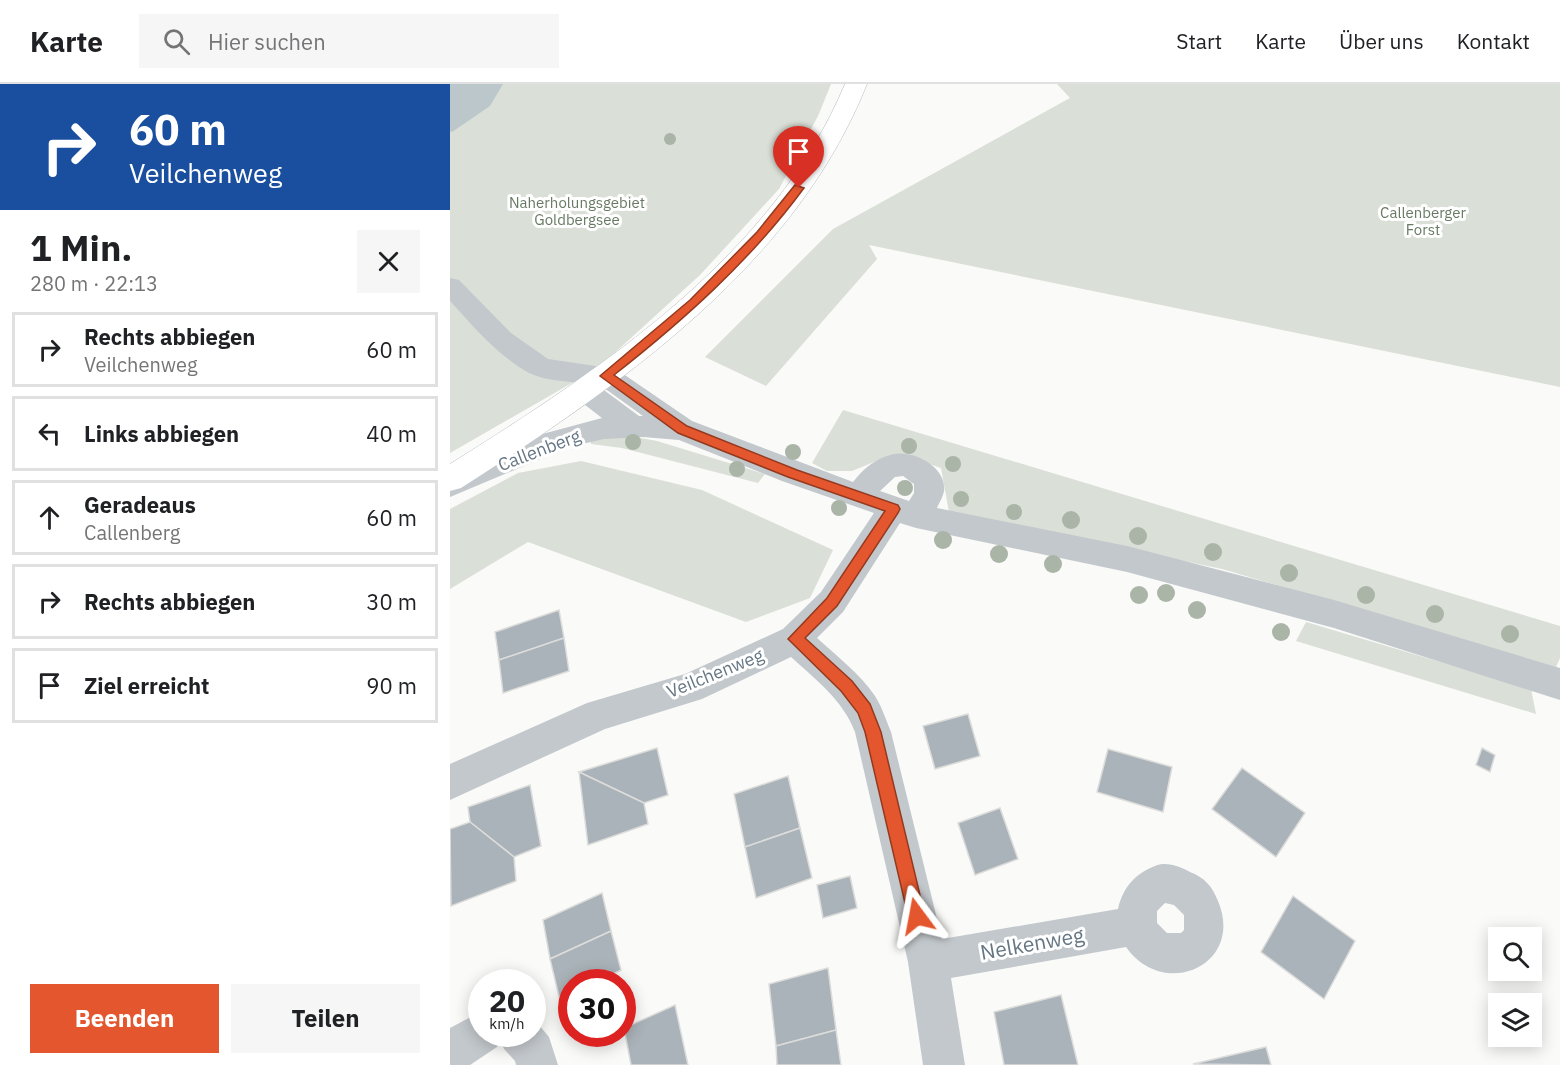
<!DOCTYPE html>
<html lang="de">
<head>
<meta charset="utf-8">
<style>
  :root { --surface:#fff; --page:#f6f6f6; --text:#202124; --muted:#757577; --line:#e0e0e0; --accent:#e4572e }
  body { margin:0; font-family:"IBM Plex Sans",sans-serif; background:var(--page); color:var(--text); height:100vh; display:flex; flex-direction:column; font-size:22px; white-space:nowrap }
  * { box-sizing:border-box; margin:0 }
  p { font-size:20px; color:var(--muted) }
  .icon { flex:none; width:33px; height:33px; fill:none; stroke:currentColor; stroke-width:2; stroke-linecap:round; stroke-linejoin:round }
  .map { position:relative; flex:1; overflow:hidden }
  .panel { display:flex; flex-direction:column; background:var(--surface); width:450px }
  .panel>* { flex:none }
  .hud { background:#1a4fa0; color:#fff; overflow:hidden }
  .tools { position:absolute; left:1038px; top:843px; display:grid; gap:12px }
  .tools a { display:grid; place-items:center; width:54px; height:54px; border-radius:0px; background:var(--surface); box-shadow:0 3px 15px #0003; font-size:30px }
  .speed { position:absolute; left:18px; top:885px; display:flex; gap:12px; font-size:30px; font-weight:700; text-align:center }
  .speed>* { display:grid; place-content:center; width:78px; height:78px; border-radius:50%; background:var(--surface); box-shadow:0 3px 15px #0003; line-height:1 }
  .speed small { font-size:15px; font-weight:400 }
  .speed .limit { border:9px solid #d22; background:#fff; color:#111 }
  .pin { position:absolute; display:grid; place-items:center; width:51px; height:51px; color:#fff; margin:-62px -26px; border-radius:50% 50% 50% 0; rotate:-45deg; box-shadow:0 0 6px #0007 }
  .pin .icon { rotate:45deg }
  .me { position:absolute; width:66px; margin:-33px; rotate:347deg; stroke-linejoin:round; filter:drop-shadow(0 0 4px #0008) }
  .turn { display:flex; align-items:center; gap:21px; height:126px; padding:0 30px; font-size:27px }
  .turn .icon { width:78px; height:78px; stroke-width:2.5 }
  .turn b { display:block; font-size:42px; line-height:51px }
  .round { display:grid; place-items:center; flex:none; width:63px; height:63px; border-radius:0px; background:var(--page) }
  .headline { display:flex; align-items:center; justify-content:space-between; height:102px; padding:0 30px }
  h1 { font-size:36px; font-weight:700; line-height:45px }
  .button { display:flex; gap:12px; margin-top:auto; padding:12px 30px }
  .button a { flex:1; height:69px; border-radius:0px; background:var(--accent); color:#fff; font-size:24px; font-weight:700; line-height:69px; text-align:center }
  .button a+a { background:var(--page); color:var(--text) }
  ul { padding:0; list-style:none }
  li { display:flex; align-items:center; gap:18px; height:75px; margin:0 12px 9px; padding:0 18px; border:3px solid var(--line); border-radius:0px }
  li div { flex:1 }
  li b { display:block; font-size:22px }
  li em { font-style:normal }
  header { display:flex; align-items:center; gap:36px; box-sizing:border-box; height:84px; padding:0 30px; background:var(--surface); border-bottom:2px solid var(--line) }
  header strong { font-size:28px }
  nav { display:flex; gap:33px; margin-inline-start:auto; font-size:21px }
  .search { width:420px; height:54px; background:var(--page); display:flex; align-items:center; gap:15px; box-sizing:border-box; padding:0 21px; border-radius:0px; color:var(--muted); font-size:22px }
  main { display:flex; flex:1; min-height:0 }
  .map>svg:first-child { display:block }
</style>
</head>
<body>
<header>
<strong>Karte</strong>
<div class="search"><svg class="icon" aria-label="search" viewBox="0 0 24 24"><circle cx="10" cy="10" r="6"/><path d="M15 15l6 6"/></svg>Hier suchen</div>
<nav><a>Start</a><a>Karte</a><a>Über uns</a><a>Kontakt</a></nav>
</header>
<main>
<section class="panel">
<div class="hud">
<div class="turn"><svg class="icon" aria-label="right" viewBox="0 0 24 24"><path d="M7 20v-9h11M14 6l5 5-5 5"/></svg><div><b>60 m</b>Veilchenweg</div></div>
</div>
<div class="headline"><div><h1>1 Min.</h1><p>280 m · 22:13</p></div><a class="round"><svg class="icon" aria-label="close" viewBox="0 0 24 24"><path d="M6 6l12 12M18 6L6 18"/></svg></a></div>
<ul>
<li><svg class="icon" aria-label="right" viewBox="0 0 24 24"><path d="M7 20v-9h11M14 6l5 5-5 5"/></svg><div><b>Rechts abbiegen</b><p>Veilchenweg</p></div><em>60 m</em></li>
<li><svg class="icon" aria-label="left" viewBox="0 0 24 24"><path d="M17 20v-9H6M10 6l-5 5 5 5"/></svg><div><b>Links abbiegen</b></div><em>40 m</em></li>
<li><svg class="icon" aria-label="ahead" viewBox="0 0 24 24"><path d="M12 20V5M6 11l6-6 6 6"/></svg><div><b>Geradeaus</b><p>Callenberg</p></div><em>60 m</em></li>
<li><svg class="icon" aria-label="right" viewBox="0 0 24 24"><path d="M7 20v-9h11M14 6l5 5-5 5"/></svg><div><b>Rechts abbiegen</b></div><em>30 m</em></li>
<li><svg class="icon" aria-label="arrive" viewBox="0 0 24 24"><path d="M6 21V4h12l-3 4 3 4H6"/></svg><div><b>Ziel erreicht</b></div><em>90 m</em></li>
</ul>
<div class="button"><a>Beenden</a><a>Teilen</a></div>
</section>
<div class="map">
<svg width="1110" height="981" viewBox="0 0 1110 981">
  <rect width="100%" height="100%" fill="#fafaf8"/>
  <g fill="#dadfd7">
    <path d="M0,0H381L368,32L329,105L250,191L148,284L0,369Z"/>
    <path d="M607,0H1110V303L419,161L427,175L316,302L255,273L383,145L620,14Z"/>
    <path d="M393,326L1110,542V574L1106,583L772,485L499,428L491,384L462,374L441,371L402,387H377L362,379Z"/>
    <path d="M174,351L207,357L315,390L308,399L172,364L141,360L140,355Z"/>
    <path d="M131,377L252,406L383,466L360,514L296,538L78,458L0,505V425L68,389Z"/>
    <path d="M856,538L1081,605L1086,630L846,557Z"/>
  </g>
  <path fill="#bbc7cb" d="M0,0H53L40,22L2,48L0,47Z"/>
  <g fill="#aab3b9" stroke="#dcdcda" stroke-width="1.5">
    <path d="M109,526L114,554L49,576L45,548Z"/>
    <path d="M114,554L119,587L53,609L49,576Z"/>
    <path d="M518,630L530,672L485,685L473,642Z"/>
    <path d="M207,664L218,711L194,719L129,688Z"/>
    <path d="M1032,664L1045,671L1040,688L1026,681Z"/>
    <path d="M658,665L722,683L713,728L647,708Z"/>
    <path d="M792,684L855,729L826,773L762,725Z"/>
    <path d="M129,688L194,719L198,740L138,761Z"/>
    <path d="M338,692L350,744L295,763L284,710Z"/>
    <path d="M80,701L91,762L64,773L20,738L18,723Z"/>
    <path d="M550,724L568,775L525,791L508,739Z"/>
    <path d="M20,738L64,773L66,797L1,822L0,745Z"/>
    <path d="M350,744L362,794L306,814L295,763Z"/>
    <path d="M400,792L407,824L373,834L367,801Z"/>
    <path d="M152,809L161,847L100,875L93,836Z"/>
    <path d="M843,812L905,857L874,915L811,868Z"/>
    <path d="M161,847L171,886L147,898H122V911L110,917L100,875Z"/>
    <path d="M378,884L386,946L326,962L319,900Z"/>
    <path d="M611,911L628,981H554L544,928Z"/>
    <path d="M225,921L238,981H181L174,944Z"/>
    <path d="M386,946L391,981H327L326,962Z"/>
    <path d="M816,963L821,981L743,980Z"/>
  </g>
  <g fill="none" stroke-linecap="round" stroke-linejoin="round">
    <g stroke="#b3babf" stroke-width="1">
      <path id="secondary" d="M395,0H417C344,183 170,301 11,404L0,407V380C153,284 323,172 395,0Z"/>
    </g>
    <g fill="#c3c8cc" fill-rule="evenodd">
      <path d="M0,194L9,196L61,249L98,275L166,285L242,337L403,398C414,384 426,374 444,370C464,366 497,383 494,407C493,413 489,419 487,424L677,462L884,516L1110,584V616L884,544L677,488L466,444L450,439L393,528L367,554C388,573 410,590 425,612C432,623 436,636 441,648L492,855L668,825C673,803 685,790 705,782C717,777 730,783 740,788C755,794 762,802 768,817C795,881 714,917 676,863L501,894L515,981H473L458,878L405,648C393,616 365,595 341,573L252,615L155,645L0,716V680L137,619L235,590L333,545L371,508L424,429L332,397L229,356L193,353L154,355L119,363L0,413V388L85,352L152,334L126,314L122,307L129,299C112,297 94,296 79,289C48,272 24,243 0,217ZM147,301H150L193,332H189ZM453,392L464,400V409L459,417L430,407L445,393ZM715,819L724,821L734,831V846L731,849H717L707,839V827Z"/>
      <path d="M32,927V950H82L84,935L99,953L108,981H66L65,977L54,965L50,955L47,963L20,981H0V944Z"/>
    </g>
    <use href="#secondary" fill="#fff" fill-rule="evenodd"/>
  </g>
  <g fill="#aab4a7">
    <circle cx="220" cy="55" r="6"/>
    <circle cx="183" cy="358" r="8"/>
    <circle cx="459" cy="362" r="8"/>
    <circle cx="343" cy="368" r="8"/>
    <circle cx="503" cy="380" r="8"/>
    <circle cx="287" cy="385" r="8"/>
    <circle cx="455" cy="404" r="8"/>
    <circle cx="511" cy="415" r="8"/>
    <circle cx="389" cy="424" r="8"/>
    <circle cx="564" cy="428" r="8"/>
    <circle cx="621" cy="436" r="9"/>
    <circle cx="688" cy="452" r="9"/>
    <circle cx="493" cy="456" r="9"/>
    <circle cx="763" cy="468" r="9"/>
    <circle cx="549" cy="470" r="9"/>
    <circle cx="603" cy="480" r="9"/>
    <circle cx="839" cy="489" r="9"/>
    <circle cx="716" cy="509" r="9"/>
    <circle cx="689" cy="511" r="9"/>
    <circle cx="916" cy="511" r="9"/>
    <circle cx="747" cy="526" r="9"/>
    <circle cx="985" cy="530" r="9"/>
    <circle cx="831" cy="548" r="9"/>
    <circle cx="1060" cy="550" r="9"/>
  </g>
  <path fill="#e4572e" stroke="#94391e" stroke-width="1.5" d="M345,101L354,104C301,176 234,236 164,291L237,342L347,386L448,421L450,425L448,429L387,522L355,554L402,597L420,620L431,648L475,832L473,838L467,840L461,838L458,832L415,648L408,629L391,607L338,555L377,514L435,427L338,393L228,349L150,292L240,216L307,148Z"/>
  <g text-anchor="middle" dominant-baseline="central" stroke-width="6" stroke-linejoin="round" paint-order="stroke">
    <g font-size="15" fill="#687a64" stroke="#fff">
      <text x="127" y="118">Naherholungsgebiet<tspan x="127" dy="17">Goldbergsee</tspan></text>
      <text x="973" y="128">Callenberger<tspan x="973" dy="17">Forst</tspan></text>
    </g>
    <g font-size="18" fill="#657683" stroke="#fff">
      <text transform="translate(89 366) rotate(-21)">Callenberg</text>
      <text transform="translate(265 589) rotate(-22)">Veilchenweg</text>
    </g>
    <g font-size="21" fill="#657683" stroke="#fff">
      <text transform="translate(582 859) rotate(-10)">Nelkenweg</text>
    </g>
  </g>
</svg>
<div class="tools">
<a><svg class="icon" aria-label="search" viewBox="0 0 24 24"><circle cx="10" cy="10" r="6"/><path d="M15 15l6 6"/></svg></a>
<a><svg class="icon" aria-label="layers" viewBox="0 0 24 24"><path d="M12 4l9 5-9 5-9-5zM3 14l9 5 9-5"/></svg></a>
</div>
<div class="speed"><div>20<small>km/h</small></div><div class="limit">30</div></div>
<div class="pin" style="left:349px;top:104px;background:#d93025"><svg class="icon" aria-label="arrive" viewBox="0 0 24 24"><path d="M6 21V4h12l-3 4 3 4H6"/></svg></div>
<svg class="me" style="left:467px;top:832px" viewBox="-20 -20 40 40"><path d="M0-17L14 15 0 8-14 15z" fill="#e4572e" stroke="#fff" stroke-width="4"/></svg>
</div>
</main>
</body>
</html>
